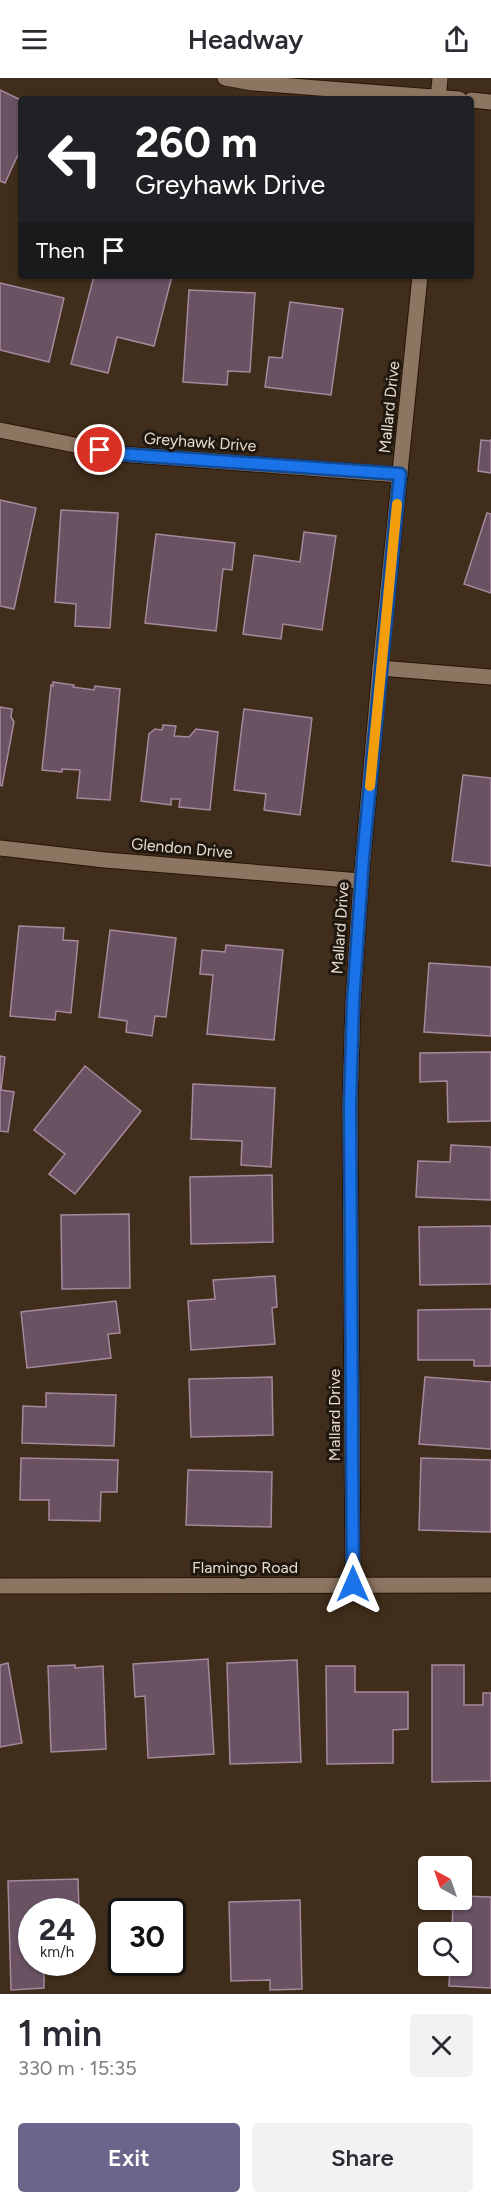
<!DOCTYPE html>
<html lang="en">
<head>
<meta charset="utf-8">
<style>
  :root { --surface:#fff; --page:#f2f2f3; --text:#2b2b33; --muted:#7c7c81; --accent:#6a658b }
  body { margin:0; font-family:Figtree,sans-serif; background:var(--page); color:var(--text); height:100vh; display:flex; flex-direction:column; font-size:22px; white-space:nowrap }
  * { box-sizing:border-box; margin:0 }
  p { font-size:20px; color:var(--muted) }
  .icon { flex:none; width:33px; height:33px; fill:none; stroke:currentColor; stroke-width:2; stroke-linecap:round; stroke-linejoin:round }
  .map { position:relative; height:1916px; overflow:hidden }
  .drawer { display:flex; flex-direction:column; background:var(--surface); flex:1 }
  .drawer>* { flex:none }
  .hud { position:absolute; left:18px; top:18px; width:456px; height:183px; border-radius:6px; box-shadow:0 2px 4px #0004; background:#202124; color:#fff; overflow:hidden }
  .needle { width:39px; rotate:320deg }
  .fabs { position:absolute; left:418px; top:1778px; display:grid; gap:12px }
  .fabs a { display:grid; place-items:center; width:54px; height:54px; border-radius:6px; background:var(--surface); box-shadow:0 2px 4px #0004; font-size:30px }
  .speed { position:absolute; left:18px; top:1820px; display:flex; gap:12px; font-size:30px; font-weight:700; text-align:center }
  .speed>* { display:grid; place-content:center; width:78px; height:78px; border-radius:50%; background:var(--surface); box-shadow:0 2px 4px #0004; line-height:1 }
  .speed small { font-size:15px; font-weight:400 }
  .speed .limit { border:3px solid #111; border-radius:9px; background:#fff; color:#111 }
  .pin { position:absolute; display:grid; place-items:center; width:51px; height:51px; color:#fff; margin:-26px; border:3px solid #fff; border-radius:50%; box-shadow:0 2px 6px #0007 }
  .me { position:absolute; width:66px; margin:-33px; rotate:0deg; stroke-linejoin:round; filter:drop-shadow(0 0 4px #0008) }
  .turn { display:flex; align-items:center; gap:21px; height:126px; padding:0 18px; font-size:27px }
  .turn .icon { width:78px; height:78px; stroke-width:2.5 }
  .turn b { display:block; font-size:42px; line-height:51px }
  .then { display:flex; align-items:center; height:57px; padding:0 18px; background:#0003; gap:12px; font-size:22px }
  .round { display:grid; place-items:center; flex:none; width:63px; height:63px; border-radius:6px; background:var(--page) }
  .headline { display:flex; align-items:center; justify-content:space-between; height:102px; padding:0 18px }
  h1 { font-size:36px; font-weight:600; line-height:45px }
  .action { display:flex; gap:12px; margin-top:auto; padding:12px 18px }
  .action a { flex:1; height:69px; border-radius:6px; background:var(--accent); color:#fff; font-size:24px; font-weight:600; line-height:69px; text-align:center }
  .action a+a { background:var(--page); color:var(--text) }
  header { display:flex; justify-content:space-between; align-items:center; height:78px; padding:0 18px; background:var(--surface); font-size:27px; font-weight:600 }
  .map>svg:first-child { display:block }
</style>
</head>
<body>
<header><svg class="icon" aria-label="menu" viewBox="0 0 24 24"><path d="M4 6h16M4 12h16M4 18h16"/></svg>Headway<svg class="icon" aria-label="share" viewBox="0 0 24 24"><path d="M12 15V3M7 8l5-5 5 5M5 13v7h14v-7"/></svg></header>
<div class="map">
<svg width="491" height="1916" viewBox="0 0 491 1916">
  <rect width="100%" height="100%" fill="#412d1b"/>
  <g fill="#6a5263" stroke="#a4899c" stroke-width="1.5">
    <path d="M0,12L21,22V70L5,105L0,103Z"/>
    <path d="M94,198H172L154,268L117,259L108,295L71,286Z"/>
    <path d="M0,205L64,220L49,284L0,272Z"/>
    <path d="M189,212L255,215L250,294L228,293L227,307L183,304Z"/>
    <path d="M290,224L343,231L331,317L265,309L269,279L282,280Z"/>
    <path d="M491,361V395L478,393L481,362L491,363Z"/>
    <path d="M0,422L36,430L14,531L0,528Z"/>
    <path d="M61,432L118,435L110,550L75,548L76,526L55,524Z"/>
    <path d="M487,435L491,436V515L464,506Z"/>
    <path d="M304,454L336,458L322,552L283,546L281,561L243,556L254,477L300,484Z"/>
    <path d="M156,456L235,465L232,492L223,491L216,553L145,545Z"/>
    <path d="M53,604L74,607L73,609L94,612L95,608L120,611L110,722L77,720L80,692L62,691V694L42,692L51,607L53,608Z"/>
    <path d="M0,629L12,631L11,639L14,644L2,708L0,707Z"/>
    <path d="M244,631L312,640L300,737L264,732L266,716L234,712Z"/>
    <path d="M163,647L176,648L174,658L189,659L196,651L218,654L210,732L179,729L180,721H171V727L141,723L149,656L155,651L162,652Z"/>
    <path d="M463,697L491,700V788L452,783Z"/>
    <path d="M19,848L64,850L63,862L78,863L71,935L56,933L55,942L10,938Z"/>
    <path d="M110,852L176,860L166,939L155,938L152,958L126,954L127,943L99,939Z"/>
    <path d="M226,867L283,872L274,962L207,956L213,897L200,896L202,872L225,874Z"/>
    <path d="M429,885L491,889V958L424,954Z"/>
    <path d="M491,974V1043L448,1044L447,1003L420,1004V975Z"/>
    <path d="M0,978L5,979L1,1012L14,1014L8,1054L0,1053Z"/>
    <path d="M85,988L141,1033L75,1116L49,1096L65,1076L34,1052Z"/>
    <path d="M193,1006L275,1010L271,1089L241,1087L242,1063L191,1061Z"/>
    <path d="M451,1067L491,1069V1122L416,1119L418,1083L450,1084Z"/>
    <path d="M272,1097L273,1164L191,1166L190,1099Z"/>
    <path d="M129,1136L130,1210L62,1211L61,1137Z"/>
    <path d="M491,1148V1206L420,1207L419,1149Z"/>
    <path d="M275,1198L277,1229L272,1230L275,1266L191,1272L188,1223L215,1221L213,1202Z"/>
    <path d="M116,1223L120,1255L108,1256L111,1280L27,1290L21,1234Z"/>
    <path d="M491,1231V1288H474V1282H418V1232Z"/>
    <path d="M272,1299L273,1357L191,1359L189,1301Z"/>
    <path d="M425,1299L491,1304V1371L419,1366Z"/>
    <path d="M46,1315L116,1317L114,1368L22,1365L23,1328L46,1329Z"/>
    <path d="M21,1380L118,1382L117,1414H101L100,1443L49,1442V1422H20Z"/>
    <path d="M421,1380L491,1382V1454L419,1452Z"/>
    <path d="M188,1392L272,1394L271,1449L186,1447Z"/>
    <path d="M208,1581L214,1676L148,1680L145,1618L135,1619L133,1586Z"/>
    <path d="M297,1582L301,1684L230,1686L227,1585Z"/>
    <path d="M8,1585L22,1665L0,1669V1587Z"/>
    <path d="M75,1587V1590L103,1588L106,1671L51,1674L48,1588Z"/>
    <path d="M432,1587H464V1627H483V1615H491V1703L432,1704Z"/>
    <path d="M326,1588H355V1614H408V1651L393,1652V1685L327,1686Z"/>
    <path d="M78,1801L79,1833H32V1884H44V1910L11,1912L8,1803Z"/>
    <path d="M462,1818L491,1819V1910L449,1908L450,1887H462V1854H452L453,1821H462Z"/>
    <path d="M300,1822L302,1911L270,1912V1902L231,1903L229,1824Z"/>
  </g>
  <g fill="none" stroke-linecap="round" stroke-linejoin="round">
    <g stroke="#271504" stroke-width="17">
      <g id="minor">
        <path d="M225,0L253,5L459,21"/>
        <path d="M438,21L440,0"/>
        <path d="M471,22L491,24"/>
        <path d="M0,352L120,376L400,397"/>
        <path d="M380,590L491,599"/>
        <path d="M0,770L105,782L361,803"/>
        <path d="M353,1506L350,1026L353,925L361,803L380,590L420,198"/>
        <path d="M0,1508L491,1507"/>
      </g>
    </g>
    <use href="#minor" stroke="#8c7561" stroke-width="15"/>
  </g>
  <g fill="none" stroke-linecap="round" stroke-linejoin="round">
    <g stroke="#114b97" stroke-width="15">
      <path id="route" d="M100,372L120,376L400,396L363,780L353,925L350,1026L353,1506"/>
    </g>
    <use href="#route" stroke="#1a73e8" stroke-width="10"/>
    <path stroke="#f59e0b" stroke-width="10" d="M370,708L397,426"/>
  </g>
  <g text-anchor="middle" dominant-baseline="central" stroke-width="6" stroke-linejoin="round" paint-order="stroke">
    <g font-size="16" fill="#e7dacf" stroke="#20180f">
      <text transform="translate(389 329) rotate(-84)">Mallard Drive</text>
      <text transform="translate(200 364) rotate(4)">Greyhawk Drive</text>
      <text transform="translate(182 770) rotate(5)">Glendon Drive</text>
      <text transform="translate(340 850) rotate(-86)">Mallard Drive</text>
      <text transform="translate(334 1337) rotate(-90)">Mallard Drive</text>
      <text x="245" y="1489">Flamingo Road</text>
    </g>
  </g>
</svg>
<div class="fabs">
<a><svg class="needle" viewBox="-14 -14 28 28"><path d="M0-13l5 13h-10z" fill="#e53935"/><path d="M0 13l5-13h-10z" fill="#7c7c81"/></svg></a>
<a><svg class="icon" aria-label="search" viewBox="0 0 24 24"><circle cx="10" cy="10" r="6"/><path d="M15 15l6 6"/></svg></a>
</div>
<div class="speed"><div>24<small>km/h</small></div><div class="limit">30</div></div>
<div class="pin" style="left:100px;top:372px;background:#d93025"><svg class="icon" aria-label="arrive" viewBox="0 0 24 24"><path d="M6 21V4h12l-3 4 3 4H6"/></svg></div>
<svg class="me" style="left:353px;top:1506px" viewBox="-20 -20 40 40"><path d="M0-17L14 15 0 8-14 15z" fill="#1a73e8" stroke="#fff" stroke-width="4"/></svg>
<div class="hud">
<div class="turn"><svg class="icon" aria-label="left" viewBox="0 0 24 24"><path d="M17 20v-9H6M10 6l-5 5 5 5"/></svg><div><b>260 m</b>Greyhawk Drive</div></div>
<div class="then">Then<svg class="icon" aria-label="arrive" viewBox="0 0 24 24"><path d="M6 21V4h12l-3 4 3 4H6"/></svg></div>
</div>
</div>
<section class="drawer">
<div class="headline"><div><h1>1 min</h1><p>330 m · 15:35</p></div><a class="round"><svg class="icon" aria-label="close" viewBox="0 0 24 24"><path d="M6 6l12 12M18 6L6 18"/></svg></a></div>
<div class="action"><a>Exit</a><a>Share</a></div>
</section>
</body>
</html>
